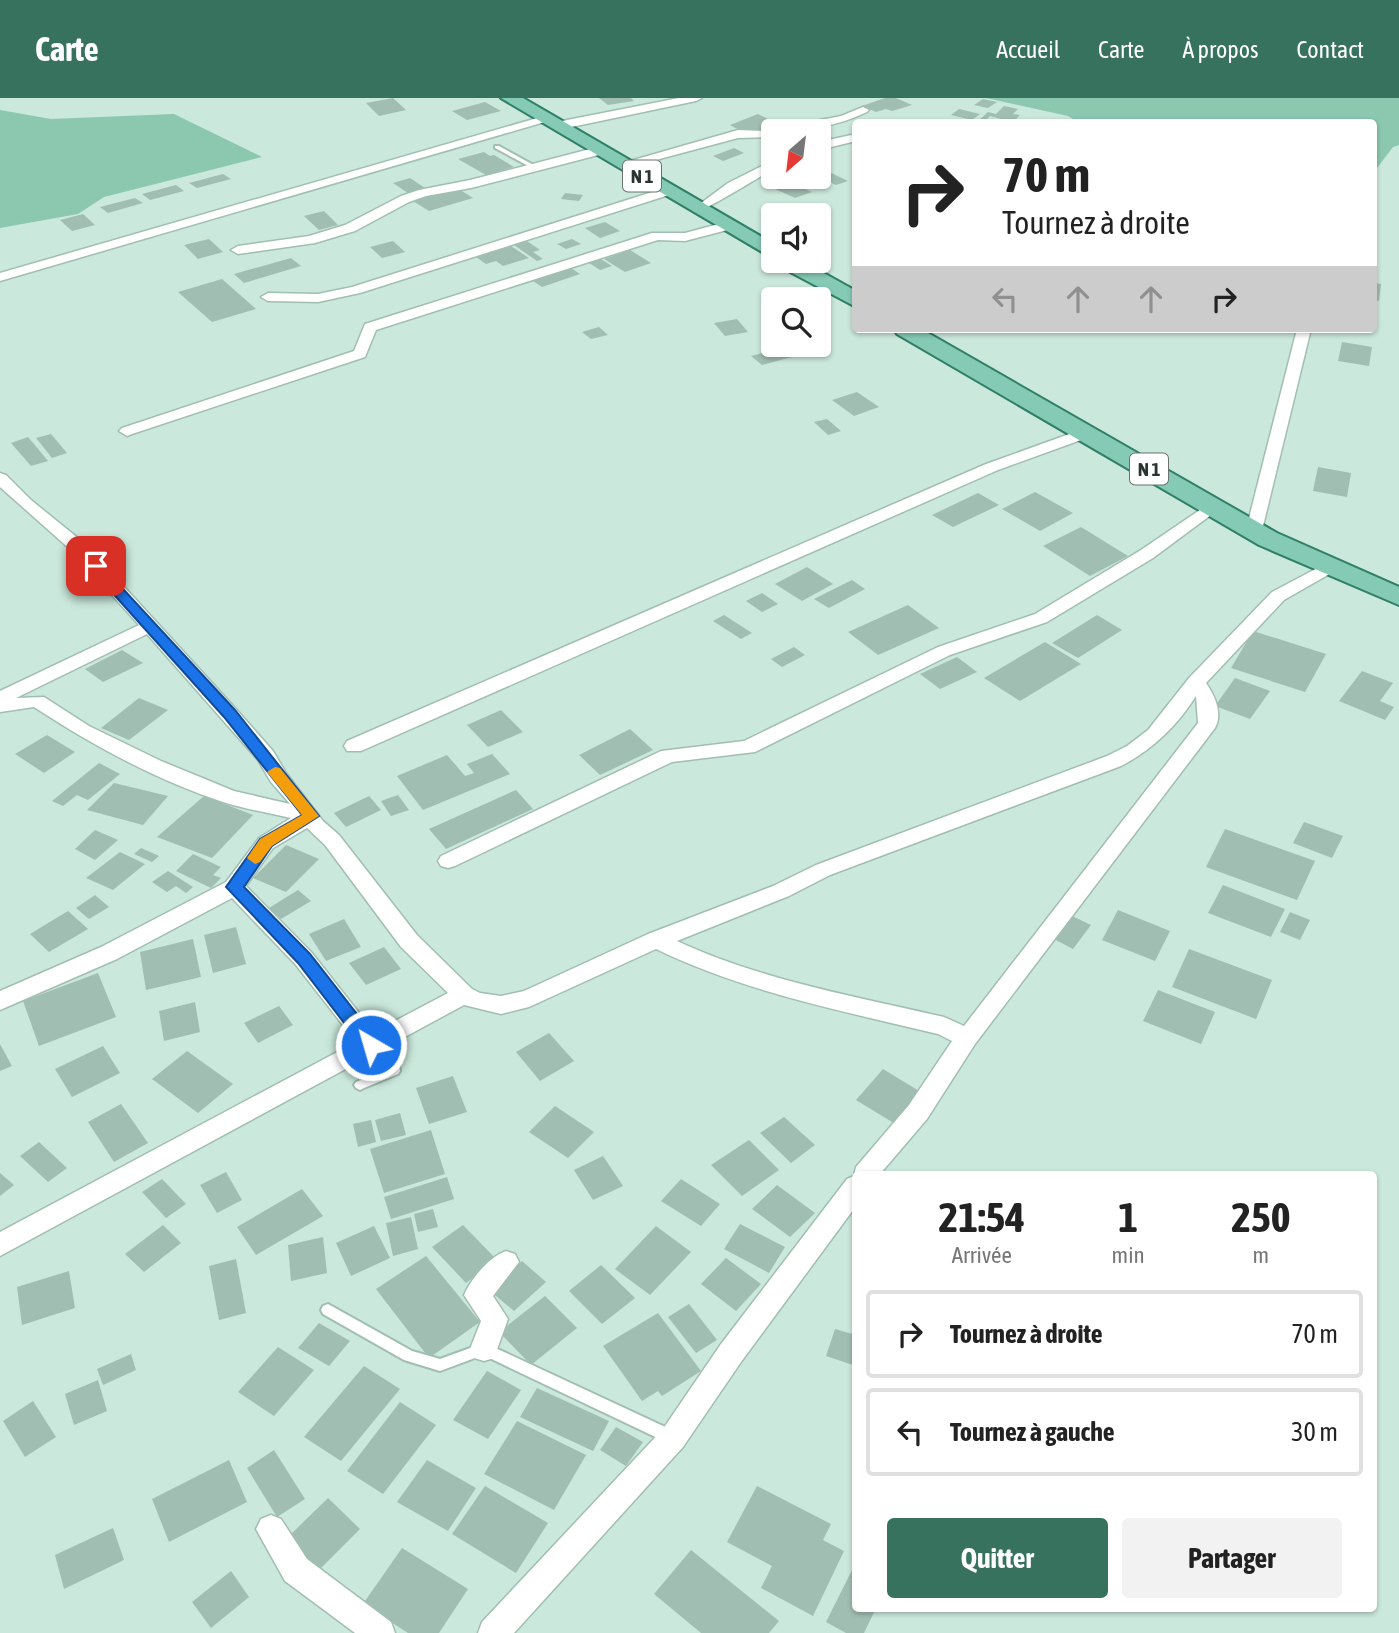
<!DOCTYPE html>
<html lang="fr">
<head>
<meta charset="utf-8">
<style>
  :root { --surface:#fff; --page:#f2f2f2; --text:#222; --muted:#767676; --line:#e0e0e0; --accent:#36725d }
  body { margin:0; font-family:"Asap Condensed",sans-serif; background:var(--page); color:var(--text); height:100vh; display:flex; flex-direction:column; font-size:26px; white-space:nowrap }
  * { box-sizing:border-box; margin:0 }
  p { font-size:23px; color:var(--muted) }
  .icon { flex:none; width:38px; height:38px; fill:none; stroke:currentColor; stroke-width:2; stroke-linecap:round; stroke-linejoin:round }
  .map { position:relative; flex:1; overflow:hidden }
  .panel { position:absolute; left:852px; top:1073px; width:525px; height:441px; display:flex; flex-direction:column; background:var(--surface); border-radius:7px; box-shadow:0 2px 5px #0004 }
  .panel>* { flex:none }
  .top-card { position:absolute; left:852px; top:21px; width:525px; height:214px; border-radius:7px; box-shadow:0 2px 5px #0004; background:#fff; color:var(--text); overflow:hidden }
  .needle { width:46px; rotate:208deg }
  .tools { position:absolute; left:761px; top:21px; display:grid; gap:14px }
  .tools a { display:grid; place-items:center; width:70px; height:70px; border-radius:7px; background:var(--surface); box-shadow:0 2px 5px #0004; font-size:35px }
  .pin { position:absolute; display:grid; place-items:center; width:60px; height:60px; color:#fff; margin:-30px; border-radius:14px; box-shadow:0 4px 10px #0006 }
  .me { position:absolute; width:77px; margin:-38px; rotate:322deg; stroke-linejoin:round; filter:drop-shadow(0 0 5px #0008) }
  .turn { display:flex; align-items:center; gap:24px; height:147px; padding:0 35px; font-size:32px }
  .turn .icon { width:91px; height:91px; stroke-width:2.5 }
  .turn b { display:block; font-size:49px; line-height:60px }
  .lanes { display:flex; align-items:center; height:66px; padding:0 35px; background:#0003; justify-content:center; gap:35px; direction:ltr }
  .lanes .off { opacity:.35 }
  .eta { display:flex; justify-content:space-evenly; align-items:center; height:119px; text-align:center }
  .eta b { font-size:42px; font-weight:700; line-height:49px }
  .action { display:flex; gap:14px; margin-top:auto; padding:14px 35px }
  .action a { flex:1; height:80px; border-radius:7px; background:var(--accent); color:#fff; font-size:28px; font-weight:700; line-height:80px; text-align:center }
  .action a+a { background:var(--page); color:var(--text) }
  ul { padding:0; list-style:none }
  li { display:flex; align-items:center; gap:21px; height:88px; margin:0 14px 10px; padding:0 21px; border:4px solid var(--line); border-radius:7px }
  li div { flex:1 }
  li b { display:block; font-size:26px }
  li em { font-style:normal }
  header { display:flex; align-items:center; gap:42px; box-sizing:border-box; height:98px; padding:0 35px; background:var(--accent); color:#fff }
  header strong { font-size:33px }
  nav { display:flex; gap:38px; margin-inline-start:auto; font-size:24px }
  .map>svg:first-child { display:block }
</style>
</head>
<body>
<header>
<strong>Carte</strong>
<nav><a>Accueil</a><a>Carte</a><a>À propos</a><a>Contact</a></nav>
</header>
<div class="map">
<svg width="1399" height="1535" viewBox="0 0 1399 1535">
  <rect width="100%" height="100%" fill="#cae8db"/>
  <g fill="#8cc7b0">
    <path d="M986,0H1399V47L1393,49L1374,74V24H1078L1068,18Z"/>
    <path d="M0,12L51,21L174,16L262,59L104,99L78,116L0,130Z"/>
  </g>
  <g fill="#a1beb2">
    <path d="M393,0L406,12L379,18L366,5Z"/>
    <path d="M599,0H631L634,3L608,7Z"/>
    <path d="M885,0H896L912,7L892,13L886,11L876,14L862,8Z"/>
    <path d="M983,1L997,4L988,10L974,7Z"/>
    <path d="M485,4L501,13L467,22L452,13Z"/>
    <path d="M1004,8L1018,11L1013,16L1020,17L1013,24L990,18L984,24H977L988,14L996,16Z"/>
    <path d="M959,11L980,16L972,22L951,17Z"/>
    <path d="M758,16L776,25L769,27L775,30L759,35L752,31L743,34L730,27Z"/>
    <path d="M734,50L744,55L723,63L713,58Z"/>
    <path d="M484,54L490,58L494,57L514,69L486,77L458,61Z"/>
    <path d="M825,72L848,83L836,87L819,79V75Z"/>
    <path d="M223,76L231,81L197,90L189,85Z"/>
    <path d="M410,80L425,90L408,95L393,85Z"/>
    <path d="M791,85L812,94L795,100L775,91Z"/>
    <path d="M176,87L184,93L150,102L142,96Z"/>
    <path d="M457,90L473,100L429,113L413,103Z"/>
    <path d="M565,95L583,97L579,103L561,101Z"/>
    <path d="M135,100L143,105L108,115L100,109Z"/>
    <path d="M324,113L338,127L319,132L304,118Z"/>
    <path d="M83,116L95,127L72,133L60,122Z"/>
    <path d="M605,124L620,133L600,140L585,130Z"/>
    <path d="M209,141L223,154L198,161L184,147Z"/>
    <path d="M572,141L581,146L566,151L557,146Z"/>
    <path d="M393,143L405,154L382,160L370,149Z"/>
    <path d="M527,143L540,152L533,154L543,161L537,163L514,147Z"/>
    <path d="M511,148L529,160L503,168L496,163L486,166L476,159Z"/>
    <path d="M630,152L651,165L625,174L604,161Z"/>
    <path d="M291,160L301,168L244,185L234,176Z"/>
    <path d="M599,160L612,168L600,172L586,163Z"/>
    <path d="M568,168L580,176L542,189L530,181Z"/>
    <path d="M222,181L256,211L212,224L178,194Z"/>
    <path d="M1374,185L1381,186L1379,203L1374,202Z"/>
    <path d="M737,221L748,234L725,238L714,225Z"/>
    <path d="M599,229L608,237L591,241L582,234Z"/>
    <path d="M1342,244L1372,249L1369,268L1338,263Z"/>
    <path d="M791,247L802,256L793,258L782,249Z"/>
    <path d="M781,250L792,259L762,267L751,258Z"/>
    <path d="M857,294L879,309L854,318L832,302Z"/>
    <path d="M827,321L841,333L828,337L814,324Z"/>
    <path d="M51,336L67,355L52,360L36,340Z"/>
    <path d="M28,339L34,346L48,363L31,368L11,345Z"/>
    <path d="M1318,369L1351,375L1347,399L1313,393Z"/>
    <path d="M1035,394L1073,415L1040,433L1002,411Z"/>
    <path d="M978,395L999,407L953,429L932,417Z"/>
    <path d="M1081,429L1128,458L1090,478L1043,448Z"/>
    <path d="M807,469L833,486L802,503L775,486Z"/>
    <path d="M852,482L865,491L829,510L814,501Z"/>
    <path d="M762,495L778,506L762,514L746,503Z"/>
    <path d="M908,507L939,530L878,557L848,534Z"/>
    <path d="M724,517L752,535L741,541L713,523Z"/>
    <path d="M1097,517L1122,532L1078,560L1052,545Z"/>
    <path d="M1253,533L1326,556L1305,594L1231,570Z"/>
    <path d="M1045,544L1081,566L1020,603L984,580Z"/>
    <path d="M794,549L805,557L782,569L771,561Z"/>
    <path d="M122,552L143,565L103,584L85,571Z"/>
    <path d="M957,559L977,574L940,591L920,576Z"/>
    <path d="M1362,573L1393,585L1380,603L1394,609L1385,622L1339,603Z"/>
    <path d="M1235,580L1270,593L1250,621L1215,608Z"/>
    <path d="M139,600L168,612L129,642L101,630Z"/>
    <path d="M501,612L523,634L488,649L467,627Z"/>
    <path d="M630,631L653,652L600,677L579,657Z"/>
    <path d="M47,637L75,654L44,675L15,656Z"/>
    <path d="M492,656L510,676L423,712L397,678L447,657L465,678L474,675L467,666Z"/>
    <path d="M99,665L120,676L88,702L77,697L63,708L52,703Z"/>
    <path d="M114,685L168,698L143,727L87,712Z"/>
    <path d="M516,692L533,711L446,751L429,731Z"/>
    <path d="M398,697L409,712L391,718L381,703Z"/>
    <path d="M204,698L253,717L212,760L157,739Z"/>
    <path d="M369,698L381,712L346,729L334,715Z"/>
    <path d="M1304,724L1343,738L1332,760L1293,745Z"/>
    <path d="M1225,731L1315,763L1297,802L1206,769Z"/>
    <path d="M95,732L118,742L95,762L75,751Z"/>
    <path d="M286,747L319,761L286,794L253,780Z"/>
    <path d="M141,750L159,758L152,764L134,756Z"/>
    <path d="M120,754L145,766L113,792L86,780Z"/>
    <path d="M193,756L221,769L213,777L221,780L211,790L176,773Z"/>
    <path d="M168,773L193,789L186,795L176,788L167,794L152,784Z"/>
    <path d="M1223,787L1285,811L1271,839L1208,815Z"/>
    <path d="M298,792L311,803L281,821L269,810Z"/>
    <path d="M95,797L109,809L89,821L76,810Z"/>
    <path d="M1118,812L1170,833L1155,863L1102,842Z"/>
    <path d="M68,813L88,831L49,854L30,836Z"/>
    <path d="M1290,814L1310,822L1300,842L1280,834Z"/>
    <path d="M1072,818L1091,827L1073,851L1054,841Z"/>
    <path d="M344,821L361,849L326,863L309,836Z"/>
    <path d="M236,829L246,866L213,875L204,837Z"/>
    <path d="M193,841L201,879L146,892L140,854Z"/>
    <path d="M384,849L401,871L366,887L349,865Z"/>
    <path d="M1189,851L1272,882L1256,921L1172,889Z"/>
    <path d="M98,875L116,919L39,948L23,903Z"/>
    <path d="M1158,892L1215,914L1201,946L1143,923Z"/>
    <path d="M195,904L200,934L164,943L159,913Z"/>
    <path d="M279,908L293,927L258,945L244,925Z"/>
    <path d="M549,935L574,963L540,983L516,954Z"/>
    <path d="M0,946L12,968L0,973Z"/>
    <path d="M103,948L120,975L72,999L55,971Z"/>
    <path d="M187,953L233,986L198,1015L152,981Z"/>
    <path d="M883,971L924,996L897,1027L856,1002Z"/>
    <path d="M453,978L467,1014L429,1026L416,990Z"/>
    <path d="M121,1006L148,1045L114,1064L88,1024Z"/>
    <path d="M555,1008L594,1034L568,1060L529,1034Z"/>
    <path d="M400,1015L406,1037L381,1043L375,1022Z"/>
    <path d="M784,1019L815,1047L791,1065L760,1035Z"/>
    <path d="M371,1022L376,1044L358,1049L353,1026Z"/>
    <path d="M431,1032L445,1076L384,1095L370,1051Z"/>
    <path d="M749,1042L779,1072L742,1098L711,1067Z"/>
    <path d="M39,1044L67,1070L48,1084L20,1058Z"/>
    <path d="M603,1058L623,1088L593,1102L574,1072Z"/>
    <path d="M226,1074L242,1102L217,1115L200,1087Z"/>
    <path d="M0,1075L14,1087L0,1098Z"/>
    <path d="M447,1079L454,1101L391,1121L384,1099Z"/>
    <path d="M162,1081L186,1106L166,1120L142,1094Z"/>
    <path d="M681,1081L720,1106L701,1128L661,1103Z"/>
    <path d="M777,1087L815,1115L790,1139L752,1111Z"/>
    <path d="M302,1091L323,1118L256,1157L237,1129Z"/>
    <path d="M433,1111L438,1129L418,1134L414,1116Z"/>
    <path d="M411,1119L418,1151L393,1158L386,1125Z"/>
    <path d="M740,1126L785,1149L769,1175L724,1151Z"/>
    <path d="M163,1127L181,1145L144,1174L125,1156Z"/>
    <path d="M463,1127L497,1162L466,1185L432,1149Z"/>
    <path d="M374,1128L390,1160L351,1178L336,1145Z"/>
    <path d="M656,1128L691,1154L650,1197L615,1171Z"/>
    <path d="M323,1139L327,1175L291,1183L288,1147Z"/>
    <path d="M426,1158L480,1224L429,1260L376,1191Z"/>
    <path d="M726,1160L761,1186L736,1213L701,1186Z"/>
    <path d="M236,1161L246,1215L219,1222L209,1168Z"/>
    <path d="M522,1163L546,1184L514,1213L489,1192Z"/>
    <path d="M601,1167L635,1200L602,1226L569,1193Z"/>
    <path d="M69,1173L75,1210L22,1227L17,1189Z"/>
    <path d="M545,1198L577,1230L531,1267L499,1234Z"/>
    <path d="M689,1206L717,1242L696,1255L668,1219Z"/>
    <path d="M658,1215L701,1273L662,1298L658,1293L642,1303L603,1248Z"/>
    <path d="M319,1225L350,1243L329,1268L298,1250Z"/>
    <path d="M835,1231L856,1237V1268L826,1258Z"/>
    <path d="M278,1249L314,1272L274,1318L238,1294Z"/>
    <path d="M131,1256L136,1272L103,1287L97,1271Z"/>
    <path d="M364,1268L400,1291L341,1363L304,1339Z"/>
    <path d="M487,1273L521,1292L488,1341L453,1322Z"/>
    <path d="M98,1282L107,1313L74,1327L65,1296Z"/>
    <path d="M537,1290L609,1323L593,1353L520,1319Z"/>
    <path d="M33,1303L56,1339L25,1359L3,1323Z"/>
    <path d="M400,1304L436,1327L383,1396L347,1373Z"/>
    <path d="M517,1323L586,1357L554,1412L484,1376Z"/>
    <path d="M616,1329L643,1344L626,1368L600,1352Z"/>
    <path d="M274,1352L305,1401L277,1419L247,1370Z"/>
    <path d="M229,1362L247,1404L169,1444L152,1401Z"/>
    <path d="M427,1362L476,1390L448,1433L397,1404Z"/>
    <path d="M485,1388L548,1425L516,1475L452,1436Z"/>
    <path d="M757,1388L831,1426L823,1442L844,1453L813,1518L761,1490L772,1468L727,1444Z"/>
    <path d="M328,1400L360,1431L317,1474L285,1442Z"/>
    <path d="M113,1430L124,1462L64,1491L55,1457Z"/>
    <path d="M402,1450L468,1491L439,1535H408L363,1506Z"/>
    <path d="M691,1452L779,1523L769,1535H701L654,1496Z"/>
    <path d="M854,1468L856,1469V1510H876L864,1535H846L826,1524Z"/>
    <path d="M231,1473L249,1499L211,1530L192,1504Z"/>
  </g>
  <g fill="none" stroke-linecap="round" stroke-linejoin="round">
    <g stroke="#a1beb2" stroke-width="4">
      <g id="service">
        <path d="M495,48H499L539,70L534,71L495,50Z"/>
        <path d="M389,933L393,935L395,938L400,973L398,976L364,990L360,992L356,990L354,987L356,984L388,971L383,938L385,935Z"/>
        <path d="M328,1206L412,1253L440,1261L484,1245L489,1247L676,1334L678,1339L676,1344L671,1346L666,1344L483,1257L440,1273L404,1262L323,1216L321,1212L323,1208Z"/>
      </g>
    </g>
    <g stroke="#a1beb2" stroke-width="3">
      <g id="minor">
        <path d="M679,0H702L696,3L557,32L551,28L557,24Z"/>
        <path d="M863,9L869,12L867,14C838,28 806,33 774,33V39L738,40L622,71L616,67L738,32L765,33L841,18Z"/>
        <path d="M544,18L550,21L548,23L0,183V175Z"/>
        <path d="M856,36V43L819,52V44Z"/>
        <path d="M598,49L602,50V56L471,90L426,98L409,104L355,133L315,145L238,156L231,152L238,148L309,138L345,127L401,98L419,92L470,82Z"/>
        <path d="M774,62V71C760,78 703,115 694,114L693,111L728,85Z"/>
        <path d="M668,89L672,90V96L360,195L318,204L268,203L261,199L268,195L318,196L352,189Z"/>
        <path d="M726,124L732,128L731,131L685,143L658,142L376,232L365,259L132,336L127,338L119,333L122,330L354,253L365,226L652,135H685Z"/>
        <path d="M1297,231H1311L1262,432L1254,437L1246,432Z"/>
        <path d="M1086,330L1092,332L1094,335L1092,338L998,372L361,653H347L344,648L347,643L986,366Z"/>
        <path d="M0,375L6,377L31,402L84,445L236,611L273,653L286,675L323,723L339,737L417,837L472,891L480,895L501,898L524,893L648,836L773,788L816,767L1107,658L1127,648L1148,632L1189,580L1272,494L1325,466L1331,465L1340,470L1284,502L1206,585C1215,598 1223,615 1215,630L975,946L927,1021L880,1076H856V1108L741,1264L683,1349L514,1535H478L482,1524L663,1331L721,1246L847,1081L854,1078L856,1069L909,1007L952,943L938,936C842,913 745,894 656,851L529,909L501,916L464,907L0,1158V1134L356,944L296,867L232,800L117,861L0,912V893L101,849L226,784L259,740L291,720C269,715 245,711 223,704C156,682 92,647 34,609L0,614V593L139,527L72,453L0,389ZM147,536L258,662L271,684L290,706L234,693L161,663L89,628L44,599L16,600ZM1196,598L1198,625L964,928L944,919C854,898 761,882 677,843L789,798L830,777L1121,668C1152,652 1177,628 1196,598ZM307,730L325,747L401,849L448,895L374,934L312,855L246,788L273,750Z"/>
        <path d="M1213,403L1219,405L1221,408L1219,411L1153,460L1047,524L950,557L755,654L672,664L455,768L448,770L441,768L438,763L441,758L661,653L744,643L938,549L1035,516L1141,452Z"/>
        <path d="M506,1153L515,1156L519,1164L493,1198L508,1221L494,1260L484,1263L474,1260L470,1251L481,1223L464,1197C471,1181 489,1159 506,1153Z"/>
        <path d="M271,1417L281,1421L307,1461L391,1524L395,1535H355L285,1483L256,1431L261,1421Z"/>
      </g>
    </g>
    <g stroke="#307f67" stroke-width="4">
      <g id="primary">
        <path d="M501,0H523L774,146V161Z"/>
        <path d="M776,163H802L856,193V209L779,168Z"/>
        <path d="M894,231H921L1277,435L1399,489V507L1259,447L897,236Z"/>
      </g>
    </g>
    <use href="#service" fill="#fff" fill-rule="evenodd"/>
    <use href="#minor" fill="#fff" fill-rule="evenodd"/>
    <use href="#primary" fill="#85cab5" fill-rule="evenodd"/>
  </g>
  <path fill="#1a73e8" stroke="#114b97" stroke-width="2" d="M96,464L100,466L235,612L319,718L272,748L244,789L310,856L378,943L380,947L378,952H365L298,865L226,789L260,741L302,717L224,619L91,471V466Z"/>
  <path fill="#f59e0b" d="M275,669L280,670L319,718L272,748L260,764L255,766L247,760L260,741L302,717L267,674Z"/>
  <g text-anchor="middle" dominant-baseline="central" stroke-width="7" stroke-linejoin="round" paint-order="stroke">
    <g fill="#fff" stroke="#6a726f" stroke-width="2">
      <rect x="623" y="62.5" width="38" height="31" rx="5"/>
      <rect x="1130" y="355.5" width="38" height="31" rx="5"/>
    </g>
    <g font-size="19" font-weight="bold" fill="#2a3531">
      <text x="642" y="78">N 1</text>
      <text x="1149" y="371">N 1</text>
    </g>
  </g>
</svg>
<div class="tools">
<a><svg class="needle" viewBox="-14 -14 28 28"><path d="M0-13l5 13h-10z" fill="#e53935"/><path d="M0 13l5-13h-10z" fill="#767676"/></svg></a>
<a><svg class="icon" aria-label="sound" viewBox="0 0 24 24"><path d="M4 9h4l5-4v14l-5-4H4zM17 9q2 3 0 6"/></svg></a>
<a><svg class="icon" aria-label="search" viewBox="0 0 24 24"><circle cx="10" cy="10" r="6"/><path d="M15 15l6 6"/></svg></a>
</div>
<div class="pin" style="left:96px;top:468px;background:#d93025"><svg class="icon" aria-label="arrive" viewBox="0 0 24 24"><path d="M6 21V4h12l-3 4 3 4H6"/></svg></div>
<svg class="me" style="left:371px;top:947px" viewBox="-20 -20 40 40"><circle r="17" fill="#1a73e8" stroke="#fff" stroke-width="3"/><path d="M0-11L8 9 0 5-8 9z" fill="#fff"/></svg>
<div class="top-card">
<div class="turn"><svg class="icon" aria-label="right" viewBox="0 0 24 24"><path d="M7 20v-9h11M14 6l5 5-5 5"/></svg><div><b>70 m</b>Tournez à droite</div></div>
<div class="lanes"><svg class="icon off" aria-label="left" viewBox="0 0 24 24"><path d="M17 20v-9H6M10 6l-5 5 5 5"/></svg><svg class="icon off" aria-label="ahead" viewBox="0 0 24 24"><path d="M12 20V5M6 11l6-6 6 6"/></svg><svg class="icon off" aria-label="ahead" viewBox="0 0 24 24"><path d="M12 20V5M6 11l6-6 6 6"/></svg><svg class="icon" aria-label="right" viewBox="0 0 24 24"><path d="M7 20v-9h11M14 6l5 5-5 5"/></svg></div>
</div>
<section class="panel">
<div class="eta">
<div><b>21:54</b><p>Arrivée</p></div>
<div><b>1</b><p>min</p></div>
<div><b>250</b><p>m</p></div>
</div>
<ul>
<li><svg class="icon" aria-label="right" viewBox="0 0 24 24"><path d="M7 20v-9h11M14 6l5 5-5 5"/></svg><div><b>Tournez à droite</b></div><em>70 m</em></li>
<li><svg class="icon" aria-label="left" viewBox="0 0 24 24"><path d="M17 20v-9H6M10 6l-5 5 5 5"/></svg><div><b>Tournez à gauche</b></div><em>30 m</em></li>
</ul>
<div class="action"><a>Quitter</a><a>Partager</a></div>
</section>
</div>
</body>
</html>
